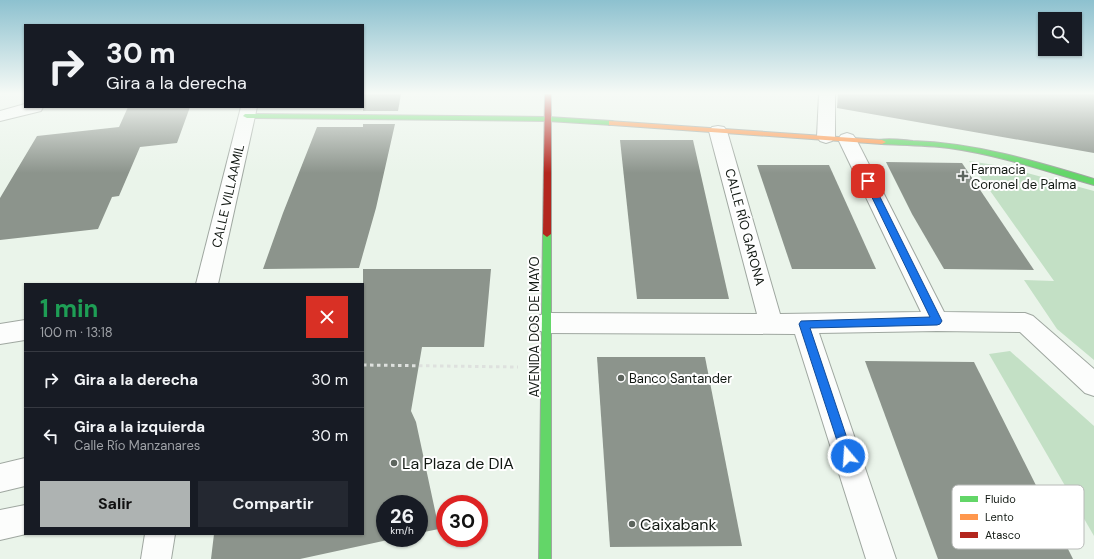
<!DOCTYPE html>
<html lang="es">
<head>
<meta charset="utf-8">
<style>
  :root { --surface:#171b24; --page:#242831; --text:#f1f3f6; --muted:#9ea1a6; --line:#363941; --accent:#aeb3b2 }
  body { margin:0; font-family:"DM Sans",sans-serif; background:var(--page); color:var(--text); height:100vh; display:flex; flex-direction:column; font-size:15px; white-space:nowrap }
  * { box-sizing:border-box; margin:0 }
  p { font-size:13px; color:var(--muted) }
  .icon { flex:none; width:22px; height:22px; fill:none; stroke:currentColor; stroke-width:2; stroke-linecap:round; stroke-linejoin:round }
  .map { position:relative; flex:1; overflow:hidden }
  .side { position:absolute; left:24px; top:283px; width:340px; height:252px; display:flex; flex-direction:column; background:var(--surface); border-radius:0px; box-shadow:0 1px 3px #0004 }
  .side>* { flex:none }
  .top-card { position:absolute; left:24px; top:24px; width:340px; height:84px; border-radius:0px; box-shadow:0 1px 3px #0004; background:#171b24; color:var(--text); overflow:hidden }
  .controls { position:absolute; left:1038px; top:12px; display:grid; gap:8px }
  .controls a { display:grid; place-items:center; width:44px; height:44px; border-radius:0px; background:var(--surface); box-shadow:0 1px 3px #0004; font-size:20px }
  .speed { position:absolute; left:376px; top:495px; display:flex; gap:8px; font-size:20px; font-weight:700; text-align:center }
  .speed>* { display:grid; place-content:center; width:52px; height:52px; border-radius:50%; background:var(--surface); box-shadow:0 1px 3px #0004; line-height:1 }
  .speed small { font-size:10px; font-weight:400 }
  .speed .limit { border:6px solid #d22; background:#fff; color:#111 }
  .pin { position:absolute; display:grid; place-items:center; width:34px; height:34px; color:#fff; margin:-17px; border-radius:8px; box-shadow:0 2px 6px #0006 }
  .me { position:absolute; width:44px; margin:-22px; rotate:342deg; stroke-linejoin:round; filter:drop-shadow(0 0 3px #0008) }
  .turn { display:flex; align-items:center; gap:14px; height:84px; padding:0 16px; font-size:18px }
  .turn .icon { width:52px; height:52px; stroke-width:2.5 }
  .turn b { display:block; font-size:28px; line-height:34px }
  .round { display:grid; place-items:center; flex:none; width:42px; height:42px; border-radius:0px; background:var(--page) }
  .overview { display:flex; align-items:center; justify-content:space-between; height:68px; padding:0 16px }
  h1 { font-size:24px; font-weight:700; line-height:30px; color:#1e9e55 }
  .button { display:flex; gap:8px; margin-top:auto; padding:8px 16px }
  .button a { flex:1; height:46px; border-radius:0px; background:var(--accent); color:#111; font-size:16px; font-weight:700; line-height:46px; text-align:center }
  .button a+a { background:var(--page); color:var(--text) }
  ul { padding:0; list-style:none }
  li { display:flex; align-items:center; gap:12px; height:56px; padding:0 16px; border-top:1px solid var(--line) }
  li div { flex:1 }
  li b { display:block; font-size:15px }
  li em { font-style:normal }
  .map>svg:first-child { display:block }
</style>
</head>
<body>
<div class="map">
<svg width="1094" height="559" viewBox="0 0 1094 559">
  <rect width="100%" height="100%" fill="#eaf4ea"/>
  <g fill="#c3e0c5">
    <path d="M969,161L1001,166L1094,191V360L1057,329L1024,280L1054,281Z"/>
    <path d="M1010,351L1094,426V536L989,354Z"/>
  </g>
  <g fill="#8c948c">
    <path d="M363,94H401L398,111H363Z"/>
    <path d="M838,94H1094V153L837,108Z"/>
    <path d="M128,107H190L177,143L140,147L119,196L112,197L98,229L0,240V198L37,136L119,127Z"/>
    <path d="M363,124H395L376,208L359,268L263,269L283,213L317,127H363Z"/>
    <path d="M620,140H693L729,299H637Z"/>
    <path d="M886,162L962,163L1034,270L944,269L912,214Z"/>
    <path d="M757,165H829L876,269H792Z"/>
    <path d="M363,269H491L484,347H422L411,411L416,422L439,529L419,533V504H385V538H397L300,559H211L214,534H363Z"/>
    <path d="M597,357H705L742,546L610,547Z"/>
    <path d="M865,361L974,362L1073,559H938Z"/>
  </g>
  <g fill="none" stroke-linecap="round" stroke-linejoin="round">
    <g stroke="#9fa7a0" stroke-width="2">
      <g id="street">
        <path d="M819,94H835V137L832,141L826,143L820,141L817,137Z"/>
        <path d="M25,104V107H43L41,111L0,121V111Z"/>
        <path d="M241,107H257L218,284H196Z"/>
        <path d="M718,126L724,127L727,131L780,314L921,312L838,139L841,135L847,133L853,135L856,139L944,312L1025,313L1033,316L1094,369V396L1085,393L1020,332L937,331L819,333L896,559H866L795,334L546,333L538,330L534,323L538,316L546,313L757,314L709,131L712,127Z"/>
        <path d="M25,320V340L0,344V324Z"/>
        <path d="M25,458V486L0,492V464Z"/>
        <path d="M25,505V534H26L0,540V510Z"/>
        <path d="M145,534H175L171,559H141Z"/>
      </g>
    </g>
    <g stroke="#9fa7a0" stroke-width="2">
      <g id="fast">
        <path d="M245,114L548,117L612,121L616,123L612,125L548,121L247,118L243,116Z"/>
        <path d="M879,140C890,138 902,140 913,141C975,143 1035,161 1094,179V185C1046,171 999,155 949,148C927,145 904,145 882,144L878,142Z"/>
        <path d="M547,231L551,234V559H539L543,234Z"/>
      </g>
    </g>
    <g stroke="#9fa7a0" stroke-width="2">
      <path id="slow" d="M609,121L882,140L886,142L882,144L612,125H609Z"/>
    </g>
    <g stroke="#9fa7a0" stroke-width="2">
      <path id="jam" d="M545,94H551V234L547,237L543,234Z"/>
    </g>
    <path stroke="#dee1de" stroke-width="3" stroke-dasharray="3.5 3.5" stroke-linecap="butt" d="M363,365L518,367"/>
    <use href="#street" fill="#fcfdfc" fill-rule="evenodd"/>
    <use href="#fast" fill="#63d668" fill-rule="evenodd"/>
    <use href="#slow" fill="#ff974d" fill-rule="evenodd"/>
    <use href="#jam" fill="#b3261e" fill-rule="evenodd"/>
  </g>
  <linearGradient id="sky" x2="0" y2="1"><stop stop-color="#8dc1cf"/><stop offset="0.54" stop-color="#f6faf6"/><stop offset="1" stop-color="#f6faf6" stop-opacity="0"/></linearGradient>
  <rect width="1094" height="173" fill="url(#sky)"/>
  <path fill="#1a73e8" stroke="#114b97" d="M868,178L872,181L942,321L940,324L937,325L810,328L853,456L851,460L848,462L844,460L842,456L799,324L801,321L930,317L864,181Z"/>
  <g fill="#5d655e" stroke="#fff" stroke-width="1.5">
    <path d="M961 170h4v4h4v4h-4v4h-4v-4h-4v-4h4z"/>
    <circle cx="621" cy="378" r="4"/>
    <circle cx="394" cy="463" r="4"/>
    <circle cx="632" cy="524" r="4"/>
  </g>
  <g text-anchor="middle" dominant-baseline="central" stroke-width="4" stroke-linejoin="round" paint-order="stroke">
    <g font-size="13" fill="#111812" stroke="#fff" text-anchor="start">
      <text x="971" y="169">Farmacia<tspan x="971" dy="15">Coronel de Palma</tspan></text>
      <text x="629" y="378">Banco Santander</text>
    </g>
    <g font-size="13" fill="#111812" stroke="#fff">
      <text transform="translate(228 196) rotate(-77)">CALLE VILLAAMIL</text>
      <text transform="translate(745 227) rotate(75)">CALLE RÍO GARONA</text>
      <text transform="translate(534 327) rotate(-90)">AVENIDA DOS DE MAYO</text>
    </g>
    <g font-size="16" fill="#111812" stroke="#fff" text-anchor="start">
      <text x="402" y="463">La Plaza de DIA</text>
      <text x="640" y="524">Caixabank</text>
    </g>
  </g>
  <rect x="952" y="485" width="132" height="64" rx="6" fill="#fff" stroke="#b8bab8" stroke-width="1"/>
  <rect x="960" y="496" width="18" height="6" fill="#63d668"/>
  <rect x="960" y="514" width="18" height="6" fill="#ff974d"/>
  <rect x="960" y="532" width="18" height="6" fill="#b3261e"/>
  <g font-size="11" fill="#111812">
    <text x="985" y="503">Fluido</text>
    <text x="985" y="521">Lento</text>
    <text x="985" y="539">Atasco</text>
  </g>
</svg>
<div class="controls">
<a><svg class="icon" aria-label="search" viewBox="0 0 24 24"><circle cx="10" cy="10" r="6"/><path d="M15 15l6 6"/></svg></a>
</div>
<div class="speed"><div>26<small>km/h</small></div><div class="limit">30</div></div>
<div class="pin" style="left:868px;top:181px;background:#d93025"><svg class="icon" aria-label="arrive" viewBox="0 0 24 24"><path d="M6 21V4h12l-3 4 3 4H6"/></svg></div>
<svg class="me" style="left:848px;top:456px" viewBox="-20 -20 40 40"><circle r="17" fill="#1a73e8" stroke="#fff" stroke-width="3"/><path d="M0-11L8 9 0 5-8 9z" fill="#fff"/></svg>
<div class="top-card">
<div class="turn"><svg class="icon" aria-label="right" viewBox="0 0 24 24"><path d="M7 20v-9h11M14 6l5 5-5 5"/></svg><div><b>30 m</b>Gira a la derecha</div></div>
</div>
<section class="side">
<div class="overview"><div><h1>1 min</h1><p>100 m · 13:18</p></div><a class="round" style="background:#d93025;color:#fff"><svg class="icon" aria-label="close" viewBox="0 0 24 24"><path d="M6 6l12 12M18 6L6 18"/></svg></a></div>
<ul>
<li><svg class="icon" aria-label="right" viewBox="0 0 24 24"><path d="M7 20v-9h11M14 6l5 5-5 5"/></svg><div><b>Gira a la derecha</b></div><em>30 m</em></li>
<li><svg class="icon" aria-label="left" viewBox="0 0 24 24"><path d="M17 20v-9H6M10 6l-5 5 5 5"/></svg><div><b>Gira a la izquierda</b><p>Calle Río Manzanares</p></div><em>30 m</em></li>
</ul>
<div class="button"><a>Salir</a><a>Compartir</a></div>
</section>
</div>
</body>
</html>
